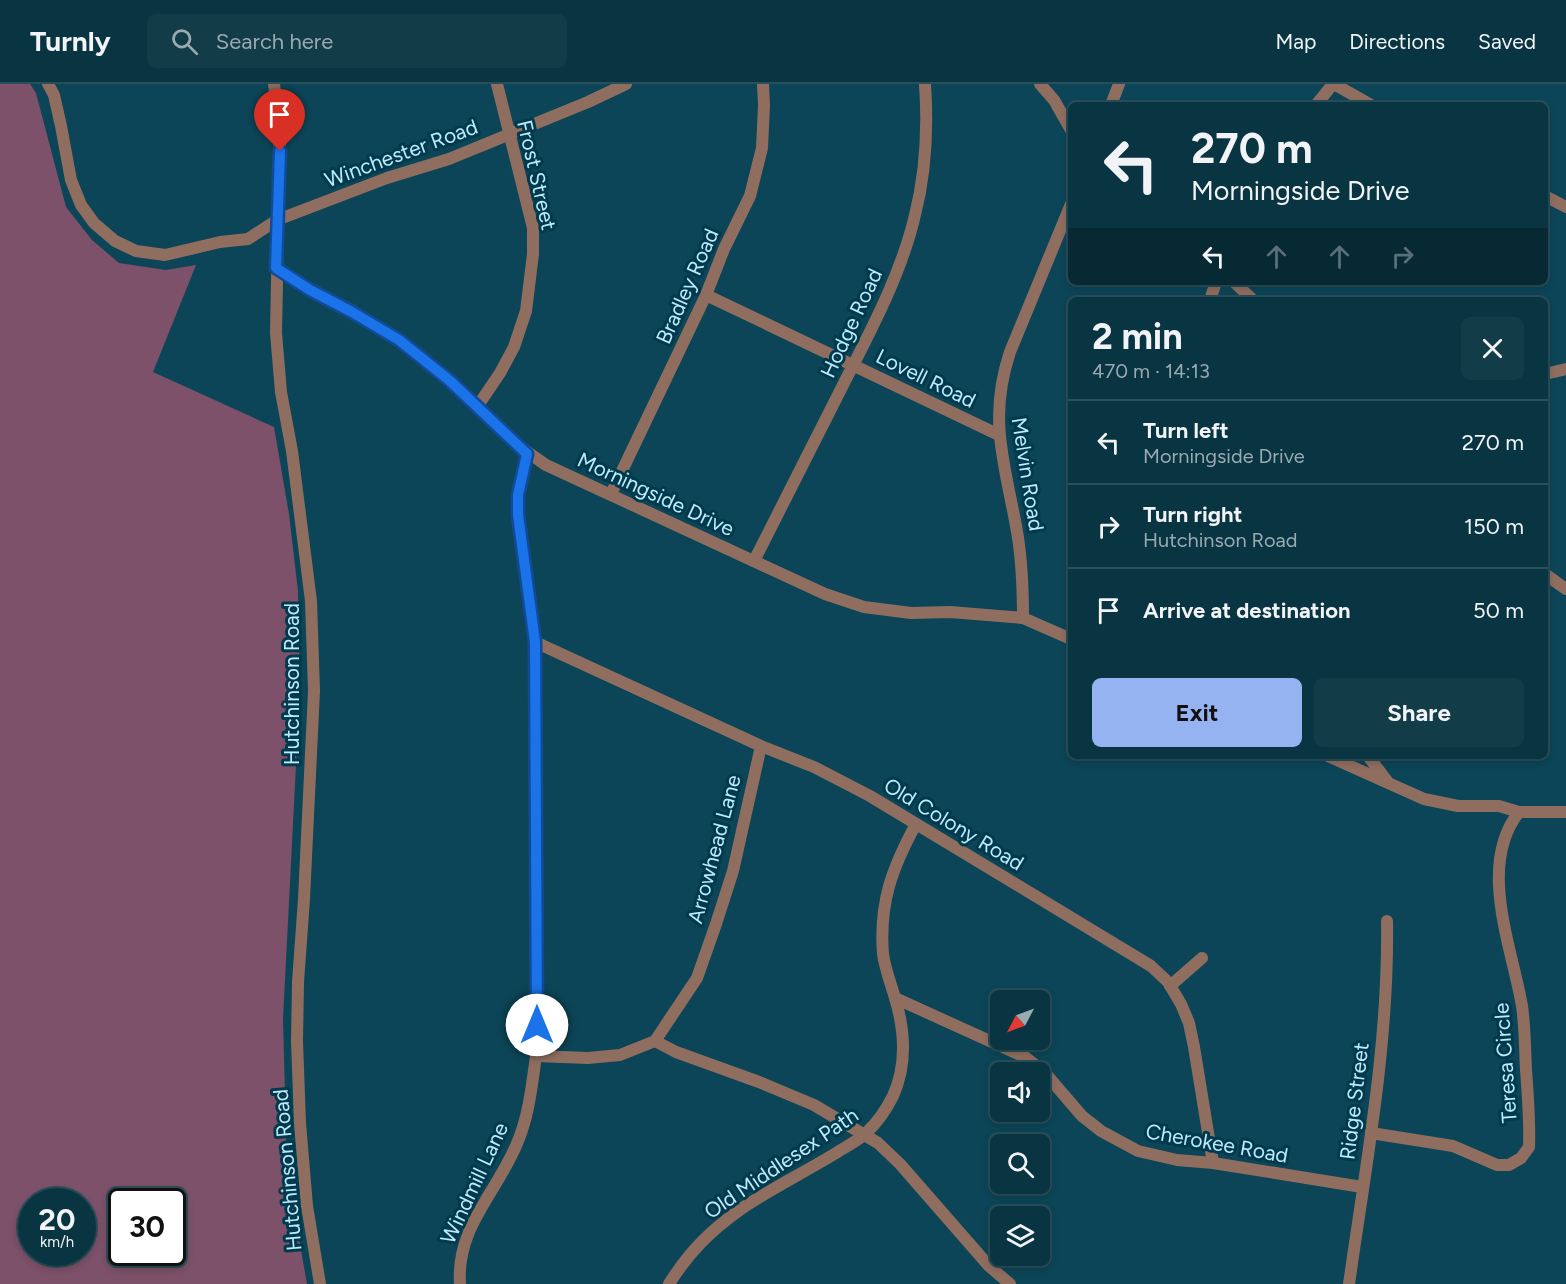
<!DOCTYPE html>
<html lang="en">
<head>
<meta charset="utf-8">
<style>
  :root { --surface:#093441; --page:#123c48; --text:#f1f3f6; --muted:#99aab1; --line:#294f5a; --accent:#95b2f1 }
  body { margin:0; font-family:Figtree,sans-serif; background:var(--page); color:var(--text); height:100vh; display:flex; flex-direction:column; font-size:22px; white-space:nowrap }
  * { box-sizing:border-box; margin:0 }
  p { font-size:20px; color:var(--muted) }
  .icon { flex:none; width:33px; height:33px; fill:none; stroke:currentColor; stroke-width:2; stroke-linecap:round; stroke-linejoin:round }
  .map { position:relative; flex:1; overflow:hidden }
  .drawer { position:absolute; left:1068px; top:213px; width:480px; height:462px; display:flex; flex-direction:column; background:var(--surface); border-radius:9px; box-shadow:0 3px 9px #0003,0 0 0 2px var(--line) }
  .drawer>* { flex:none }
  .guide { position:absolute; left:1068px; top:18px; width:480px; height:183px; border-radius:9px; box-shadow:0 3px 9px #0003,0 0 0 2px var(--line); background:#093441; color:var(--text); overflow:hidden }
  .needle { width:39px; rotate:229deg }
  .buttons { position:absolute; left:990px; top:906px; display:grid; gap:12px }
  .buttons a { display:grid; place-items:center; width:60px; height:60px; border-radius:9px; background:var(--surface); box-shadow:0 3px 9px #0003,0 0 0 2px var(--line); font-size:30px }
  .speed { position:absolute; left:18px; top:1104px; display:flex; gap:12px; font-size:30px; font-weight:700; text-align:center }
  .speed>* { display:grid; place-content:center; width:78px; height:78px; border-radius:50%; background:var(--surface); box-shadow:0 3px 9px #0003,0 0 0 2px var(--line); line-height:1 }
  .speed small { font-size:15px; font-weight:400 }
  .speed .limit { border:3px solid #111; border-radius:9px; background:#fff; color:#111 }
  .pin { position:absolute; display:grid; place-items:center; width:51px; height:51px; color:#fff; margin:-62px -26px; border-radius:50% 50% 50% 0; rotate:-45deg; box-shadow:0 0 6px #0007 }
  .pin .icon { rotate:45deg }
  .me { position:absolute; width:66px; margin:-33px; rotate:0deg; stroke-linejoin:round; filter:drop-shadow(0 0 4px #0008) }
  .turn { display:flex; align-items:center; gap:21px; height:126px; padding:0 24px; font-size:27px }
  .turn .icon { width:78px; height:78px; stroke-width:2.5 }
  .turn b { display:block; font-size:42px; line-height:51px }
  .lanes { display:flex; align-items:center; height:57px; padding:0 24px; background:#0003; justify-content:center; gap:30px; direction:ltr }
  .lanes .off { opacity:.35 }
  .round { display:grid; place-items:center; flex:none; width:63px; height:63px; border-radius:9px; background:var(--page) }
  .summary { display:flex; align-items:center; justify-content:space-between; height:102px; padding:0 24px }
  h1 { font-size:36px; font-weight:700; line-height:45px }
  .button { display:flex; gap:12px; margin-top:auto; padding:12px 24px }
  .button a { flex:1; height:69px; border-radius:9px; background:var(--accent); color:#111; font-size:24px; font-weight:700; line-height:69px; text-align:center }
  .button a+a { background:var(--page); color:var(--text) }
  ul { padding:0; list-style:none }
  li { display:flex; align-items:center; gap:18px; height:84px; padding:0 24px; border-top:2px solid var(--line) }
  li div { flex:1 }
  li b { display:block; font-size:22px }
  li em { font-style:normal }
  header { display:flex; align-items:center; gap:36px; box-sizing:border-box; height:84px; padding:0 30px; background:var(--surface); border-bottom:2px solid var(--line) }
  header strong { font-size:28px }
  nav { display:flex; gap:33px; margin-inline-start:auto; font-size:21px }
  .search { width:420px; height:54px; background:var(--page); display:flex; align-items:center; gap:15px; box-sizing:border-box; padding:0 21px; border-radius:9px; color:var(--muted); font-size:22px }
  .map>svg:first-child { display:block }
</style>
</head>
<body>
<header>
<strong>Turnly</strong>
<div class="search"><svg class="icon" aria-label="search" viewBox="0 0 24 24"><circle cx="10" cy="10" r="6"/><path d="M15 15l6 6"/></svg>Search here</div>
<nav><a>Map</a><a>Directions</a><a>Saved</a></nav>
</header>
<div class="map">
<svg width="1566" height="1200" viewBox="0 0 1566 1200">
  <rect width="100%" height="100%" fill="#0c4557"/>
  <path fill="#7c5169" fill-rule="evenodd" d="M0,0H30L36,9L66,123L92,156L119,179L166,186L196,181L153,288L274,343L289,430L298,507L300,603L283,935L287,1087L307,1200H0ZM32,1118H82V1168H32ZM122,1118H172V1168H122Z"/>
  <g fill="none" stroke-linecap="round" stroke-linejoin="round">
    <g stroke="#8f6e60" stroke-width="12">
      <path d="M48,0L54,11L61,42L71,96L81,121L94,139L115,157L136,167L165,171L220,158L248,155L277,136L387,94L449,75L588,18L626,0"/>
      <path d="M1040,0L1054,16L1071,46"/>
      <path d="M1334,0L1371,21"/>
      <path d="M1111,21L1119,0"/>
      <path d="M1316,21L1333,0"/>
      <path d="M1545,112L1566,123"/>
      <path d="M276,184L310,206L353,227L399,256L449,296L513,358L546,381L825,510L864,523L911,529L950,528L1023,534L1071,555"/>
      <path d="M1234,198L1253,216"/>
      <path d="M706,211L999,351"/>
      <path d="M1210,216L1216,198"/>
      <path d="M1545,290L1566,285"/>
      <path d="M477,323L500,289L514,263L526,227L533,170V144L497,0"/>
      <path d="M611,410L706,211L724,165L750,112L762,64L764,21L763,0"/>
      <path d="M754,477C783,419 813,361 842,303C870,248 901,191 915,131C926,88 928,44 925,0"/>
      <path d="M1545,490L1566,505"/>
      <path d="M1023,534C1023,503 1022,473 1016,442C1004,377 988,334 1010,268L1071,120"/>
      <path d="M535,558L761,662L814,683L870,712L1151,882L1168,898L1181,920L1189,939L1194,963L1213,1079"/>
      <path d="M1328,672L1424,715L1458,722H1499L1519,728H1566"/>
      <path d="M1368,672L1387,697"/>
      <path d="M1170,902L1202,874"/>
      <path d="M895,914L1025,973L1045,989L1082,1032L1101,1047L1138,1067L1177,1076L1213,1079L1362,1103"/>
      <path d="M655,957L676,968L759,998L814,1021L878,1059L900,1080L989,1182L1010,1200"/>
      <path d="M536,972L588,974L620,971L655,957L697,894L716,840L733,787L761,662"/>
      <path d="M1371,1049L1453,1062L1497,1081H1509L1521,1074L1529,1063C1530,1038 1528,1012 1526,986C1525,965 1525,943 1522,922C1512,863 1477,781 1519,728"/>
      <path d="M460,1200C456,1142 498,1108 518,1057C529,1031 532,1000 536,972V578L533,535L518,431V411L527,370"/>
      <path d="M669,1200C689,1168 710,1147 741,1125C770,1105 805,1088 836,1069C845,1063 858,1057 866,1049C877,1039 886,1026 893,1012C907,981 905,947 895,914C891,900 885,885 883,870C879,819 892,784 916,740"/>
      <path d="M1349,1200C1366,1080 1389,959 1387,837"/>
    </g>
    <path stroke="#8f6e60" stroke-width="12" d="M274,0L280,44L276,249L281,308L292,367L311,517L314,607L304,815L298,898L297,957L300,1039L307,1122L320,1200"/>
  </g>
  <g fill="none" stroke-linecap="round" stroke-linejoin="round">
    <g stroke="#114b97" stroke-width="15">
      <path id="route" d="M280,67L276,184L310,206L352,228L399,256L449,296L527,370L518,411V431L535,558L537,941"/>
    </g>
    <use href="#route" stroke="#1a73e8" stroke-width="10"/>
  </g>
  <g text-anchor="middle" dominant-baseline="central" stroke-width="6" stroke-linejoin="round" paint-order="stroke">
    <g font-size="21" fill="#bdeafc" stroke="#003a4c">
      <text transform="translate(401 69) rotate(-20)">Winchester Road</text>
      <text transform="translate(537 91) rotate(77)">Frost Street</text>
      <text transform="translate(687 202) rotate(-66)">Bradley Road</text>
      <text transform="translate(851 239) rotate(-65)">Hodge Road</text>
      <text transform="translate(926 294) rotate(26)">Lovell Road</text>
      <text transform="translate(1028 390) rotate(81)">Melvin Road</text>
      <text transform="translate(656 410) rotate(25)">Morningside Drive</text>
      <text transform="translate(291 600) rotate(-90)">Hutchinson Road</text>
      <text transform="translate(954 740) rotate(31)">Old Colony Road</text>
      <text transform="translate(714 765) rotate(-75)">Arrowhead Lane</text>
      <text transform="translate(1505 979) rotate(-94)">Teresa Circle</text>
      <text transform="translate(1354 1017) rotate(-83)">Ridge Street</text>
      <text transform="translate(1217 1059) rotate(10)">Cherokee Road</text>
      <text transform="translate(781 1079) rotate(-34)">Old Middlesex Path</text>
      <text transform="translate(287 1086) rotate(-95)">Hutchinson Road</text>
      <text transform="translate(474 1099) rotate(-65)">Windmill Lane</text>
    </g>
  </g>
</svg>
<div class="buttons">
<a><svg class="needle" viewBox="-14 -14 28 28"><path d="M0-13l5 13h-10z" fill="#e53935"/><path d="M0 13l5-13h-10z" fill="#99aab1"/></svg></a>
<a><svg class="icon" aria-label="sound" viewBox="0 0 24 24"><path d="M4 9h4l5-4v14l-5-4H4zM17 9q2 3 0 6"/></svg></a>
<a><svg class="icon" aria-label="search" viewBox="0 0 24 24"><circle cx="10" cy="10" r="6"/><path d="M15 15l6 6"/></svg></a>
<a><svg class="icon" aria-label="layers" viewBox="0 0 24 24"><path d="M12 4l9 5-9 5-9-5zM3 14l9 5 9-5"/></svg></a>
</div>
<div class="speed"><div>20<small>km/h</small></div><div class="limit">30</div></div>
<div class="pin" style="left:280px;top:67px;background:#d93025"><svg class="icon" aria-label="arrive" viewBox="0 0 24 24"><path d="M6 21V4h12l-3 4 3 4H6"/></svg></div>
<svg class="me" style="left:537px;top:941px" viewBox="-20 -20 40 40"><circle r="19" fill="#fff"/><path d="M0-13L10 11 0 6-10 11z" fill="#1a73e8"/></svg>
<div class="guide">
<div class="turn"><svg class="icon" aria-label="left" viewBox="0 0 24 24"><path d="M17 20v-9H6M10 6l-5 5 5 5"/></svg><div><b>270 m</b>Morningside Drive</div></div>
<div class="lanes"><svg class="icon" aria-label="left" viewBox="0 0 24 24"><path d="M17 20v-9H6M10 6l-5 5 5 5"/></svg><svg class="icon off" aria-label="ahead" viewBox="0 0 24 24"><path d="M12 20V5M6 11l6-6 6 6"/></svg><svg class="icon off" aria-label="ahead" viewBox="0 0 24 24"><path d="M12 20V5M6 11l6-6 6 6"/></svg><svg class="icon off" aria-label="right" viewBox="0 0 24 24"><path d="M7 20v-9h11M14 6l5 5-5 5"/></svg></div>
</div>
<section class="drawer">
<div class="summary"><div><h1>2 min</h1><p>470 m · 14:13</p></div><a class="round"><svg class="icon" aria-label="close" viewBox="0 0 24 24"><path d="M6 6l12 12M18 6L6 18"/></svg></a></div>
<ul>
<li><svg class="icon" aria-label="left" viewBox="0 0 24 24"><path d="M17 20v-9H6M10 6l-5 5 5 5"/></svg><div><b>Turn left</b><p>Morningside Drive</p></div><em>270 m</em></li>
<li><svg class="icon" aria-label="right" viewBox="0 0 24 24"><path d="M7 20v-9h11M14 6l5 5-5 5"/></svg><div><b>Turn right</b><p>Hutchinson Road</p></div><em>150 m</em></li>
<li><svg class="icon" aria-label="arrive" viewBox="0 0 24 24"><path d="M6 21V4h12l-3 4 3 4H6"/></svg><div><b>Arrive at destination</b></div><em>50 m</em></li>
</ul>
<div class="button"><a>Exit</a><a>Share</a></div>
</section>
</div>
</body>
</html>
